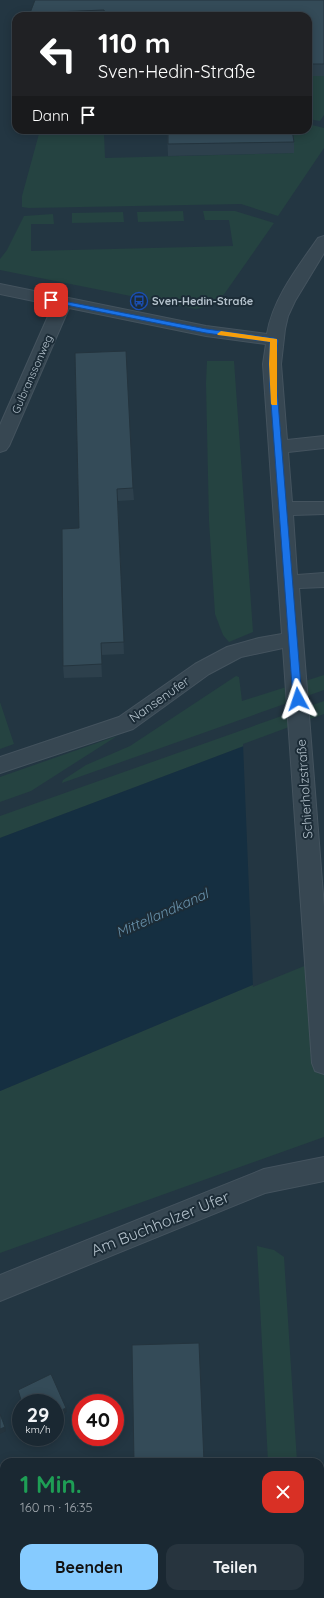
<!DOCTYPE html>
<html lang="de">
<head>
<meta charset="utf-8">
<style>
  :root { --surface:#1a2832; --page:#27343e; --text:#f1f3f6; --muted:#9fa6ac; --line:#38444d; --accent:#86cbff }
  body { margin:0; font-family:Quicksand,sans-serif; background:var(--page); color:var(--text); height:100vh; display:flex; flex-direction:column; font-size:15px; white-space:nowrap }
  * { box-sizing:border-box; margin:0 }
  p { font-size:13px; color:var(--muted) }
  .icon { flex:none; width:22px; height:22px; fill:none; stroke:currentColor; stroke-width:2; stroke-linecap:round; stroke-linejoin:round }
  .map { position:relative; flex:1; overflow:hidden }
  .side { position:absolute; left:0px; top:1458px; width:324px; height:140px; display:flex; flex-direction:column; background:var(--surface); border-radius:12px 12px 0 0; box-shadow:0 2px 10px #0003,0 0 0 1px var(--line) }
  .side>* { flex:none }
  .top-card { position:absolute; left:12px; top:12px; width:300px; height:122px; border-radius:12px; box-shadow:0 2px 10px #0003,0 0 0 1px var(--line); background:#202124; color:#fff; overflow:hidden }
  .speed { position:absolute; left:12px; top:1394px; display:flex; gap:8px; font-size:20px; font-weight:700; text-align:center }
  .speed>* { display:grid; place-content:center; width:52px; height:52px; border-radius:50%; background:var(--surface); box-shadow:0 2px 10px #0003,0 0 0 1px var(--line); line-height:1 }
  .speed small { font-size:10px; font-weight:400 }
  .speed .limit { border:6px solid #d22; background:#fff; color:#111 }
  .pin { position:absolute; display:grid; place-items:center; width:34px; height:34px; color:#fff; margin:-17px; border-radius:8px; box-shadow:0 2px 6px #0006 }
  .me { position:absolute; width:44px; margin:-22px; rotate:355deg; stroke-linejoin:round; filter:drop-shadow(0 0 3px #0008) }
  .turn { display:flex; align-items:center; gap:14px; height:84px; padding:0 20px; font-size:18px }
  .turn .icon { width:52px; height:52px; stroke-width:2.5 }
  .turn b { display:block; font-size:28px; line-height:34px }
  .then { display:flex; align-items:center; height:38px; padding:0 20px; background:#0003; gap:8px; font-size:15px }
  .round { display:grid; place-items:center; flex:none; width:42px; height:42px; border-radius:12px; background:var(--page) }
  .head { display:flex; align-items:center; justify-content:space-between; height:68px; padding:0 20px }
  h1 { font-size:24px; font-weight:700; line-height:30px; color:#1e9e55 }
  .primary-button { display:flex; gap:8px; margin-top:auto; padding:8px 20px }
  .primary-button a { flex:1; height:46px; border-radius:12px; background:var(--accent); color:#111; font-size:16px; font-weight:700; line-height:46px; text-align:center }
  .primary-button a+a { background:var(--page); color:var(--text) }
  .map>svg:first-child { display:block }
</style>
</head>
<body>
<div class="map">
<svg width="324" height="1598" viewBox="0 0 324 1598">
  <rect width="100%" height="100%" fill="#233642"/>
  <g fill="#254341">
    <path d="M308,76H324V115L320,121L308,119Z"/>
    <path d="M308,124L324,128V148L278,216L241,204L29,208L22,207V196L40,130H130V133L104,134L105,158L293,153L289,130H308Z"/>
    <path d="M183,211L184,221L138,222L137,212Z"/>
    <path d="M203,211H235L274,223L225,293C217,302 208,307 196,309L0,270V259L7,250L24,216L53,214L54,224H31V251L233,246L229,220H205Z"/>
    <path d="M123,212L124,222L72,223V213Z"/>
    <path d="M207,361H234L253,632L229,642L223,635L215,614L209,521L206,383Z"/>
    <path d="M324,675V690L62,783L63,780L86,765L130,746L236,676L239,677L242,701Z"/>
    <path d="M324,701V716L0,838V816Z"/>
    <path d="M0,702L14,744L0,749Z"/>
    <path d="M117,736L31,791L0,802V777Z"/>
    <path d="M324,955V1137L0,1253V1091Z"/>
    <path d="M257,1246L274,1250L284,1257L297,1462H268Z"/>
  </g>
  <path fill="#152f41" d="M324,716V955L0,1091V838Z"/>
  <path fill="#233642" d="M324,714V958L253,987L243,744Z"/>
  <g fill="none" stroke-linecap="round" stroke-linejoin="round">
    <g stroke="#44535e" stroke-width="2">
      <g id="minor">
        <path d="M324,236V253L295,301L288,316L285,329L281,364L287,440L324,436V448L288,452L292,502H324V514L293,515L297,575L324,573V587L299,588L324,907V1074L315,1071L312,1063L283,648L241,657L209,674L133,729L0,773V757L119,717L195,664L227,647L259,638L282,634L263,364L266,344L206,336L69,308L9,446L6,450L0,452V425L53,305L0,294V284L206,326L267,334C273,298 298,267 318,238Z"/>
        <path d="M324,1157V1181L265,1193L0,1301V1275L264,1169Z"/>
      </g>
    </g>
    <use href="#minor" fill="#374752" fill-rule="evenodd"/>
  </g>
  <g fill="#2d404c">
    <path d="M324,0V76H308V16H31L30,13Z"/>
    <path d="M167,130H292L294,142V153L168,156Z"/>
    <path d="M75,353L133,488L134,500L118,501L124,654L101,655L102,677L64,678L63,666L79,528Z"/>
  </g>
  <g fill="#24343e">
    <path d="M66,1408L67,1412L55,1418V1413Z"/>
    <path d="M5,1427L6,1431L0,1434V1429Z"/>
  </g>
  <g fill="#344b58" stroke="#24343e">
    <path d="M35,0H324V64H308V16H105L104,10L30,13Z"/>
    <path d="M168,130H292L294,142L168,144Z"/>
    <path d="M126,351L133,488L117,489L124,642L101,643L102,664L63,666L62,529L79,528L75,353Z"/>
    <path d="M199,1343L204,1462H134L132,1345Z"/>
    <path d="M51,1374L66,1408L55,1413V1403H22L18,1390Z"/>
    <path d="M0,1414L5,1427L0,1429Z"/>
    <rect x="137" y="1594" width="74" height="4"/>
  </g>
  <path fill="#1a73e8" stroke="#114b97" d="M48,298L206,329L274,338L278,340L276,364L277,389L302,699L301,701L298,702L293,699L270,389L269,364L270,342L206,333L51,302L48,301Z"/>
  <path fill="#f59e0b" d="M221,331L277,339V405H272L271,404L269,364L270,342L218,335L217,334Z"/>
  <defs>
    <g id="bus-ring" transform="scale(0.9)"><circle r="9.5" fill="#1c2c37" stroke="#1a4fb4" stroke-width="1.5"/><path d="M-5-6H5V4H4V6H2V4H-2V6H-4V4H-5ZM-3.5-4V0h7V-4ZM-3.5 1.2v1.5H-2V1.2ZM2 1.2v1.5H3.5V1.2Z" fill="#1a4fb4"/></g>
  </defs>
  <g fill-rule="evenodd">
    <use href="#bus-ring" x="139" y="301"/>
  </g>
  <g text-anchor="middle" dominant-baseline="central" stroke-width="4" stroke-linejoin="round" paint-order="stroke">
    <g font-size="11" font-weight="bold" fill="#b4c2cc" stroke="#1c2c37" text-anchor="start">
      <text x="152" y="301">Sven-Hedin-Straße</text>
    </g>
    <g font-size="11" fill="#b4c2cc" stroke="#1c2c37">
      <text transform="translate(32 374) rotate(-66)">Gulbranssonweg</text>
    </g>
    <g font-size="13" fill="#b4c2cc" stroke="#1c2c37">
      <text transform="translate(159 699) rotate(-35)">Nansenufer</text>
      <text transform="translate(304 789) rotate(-94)">Schierholzstraße</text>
    </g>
    <g font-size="14" font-style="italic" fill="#6a94ae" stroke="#1c2c37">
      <text transform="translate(162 913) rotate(-24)">Mittellandkanal</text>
    </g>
    <g font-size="16" fill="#b4c2cc" stroke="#1c2c37">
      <text transform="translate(160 1223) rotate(-22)">Am Buchholzer Ufer</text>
    </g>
  </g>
</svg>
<div class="speed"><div>29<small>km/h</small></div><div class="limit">40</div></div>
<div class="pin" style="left:51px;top:300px;background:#d93025"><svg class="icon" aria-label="arrive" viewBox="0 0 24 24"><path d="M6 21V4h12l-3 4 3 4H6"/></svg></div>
<svg class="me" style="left:298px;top:699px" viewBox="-20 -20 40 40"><path d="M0-17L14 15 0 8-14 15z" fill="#1a73e8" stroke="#fff" stroke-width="4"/></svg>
<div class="top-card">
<div class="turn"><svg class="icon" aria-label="left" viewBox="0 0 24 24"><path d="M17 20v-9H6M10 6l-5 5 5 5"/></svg><div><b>110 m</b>Sven-Hedin-Straße</div></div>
<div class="then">Dann<svg class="icon" aria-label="arrive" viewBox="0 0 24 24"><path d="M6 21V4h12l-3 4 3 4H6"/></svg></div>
</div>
<section class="side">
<div class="head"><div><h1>1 Min.</h1><p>160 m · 16:35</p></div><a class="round" style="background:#d93025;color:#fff"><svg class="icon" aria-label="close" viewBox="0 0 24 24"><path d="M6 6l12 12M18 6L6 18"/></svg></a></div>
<div class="primary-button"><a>Beenden</a><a>Teilen</a></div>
</section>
</div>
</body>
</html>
